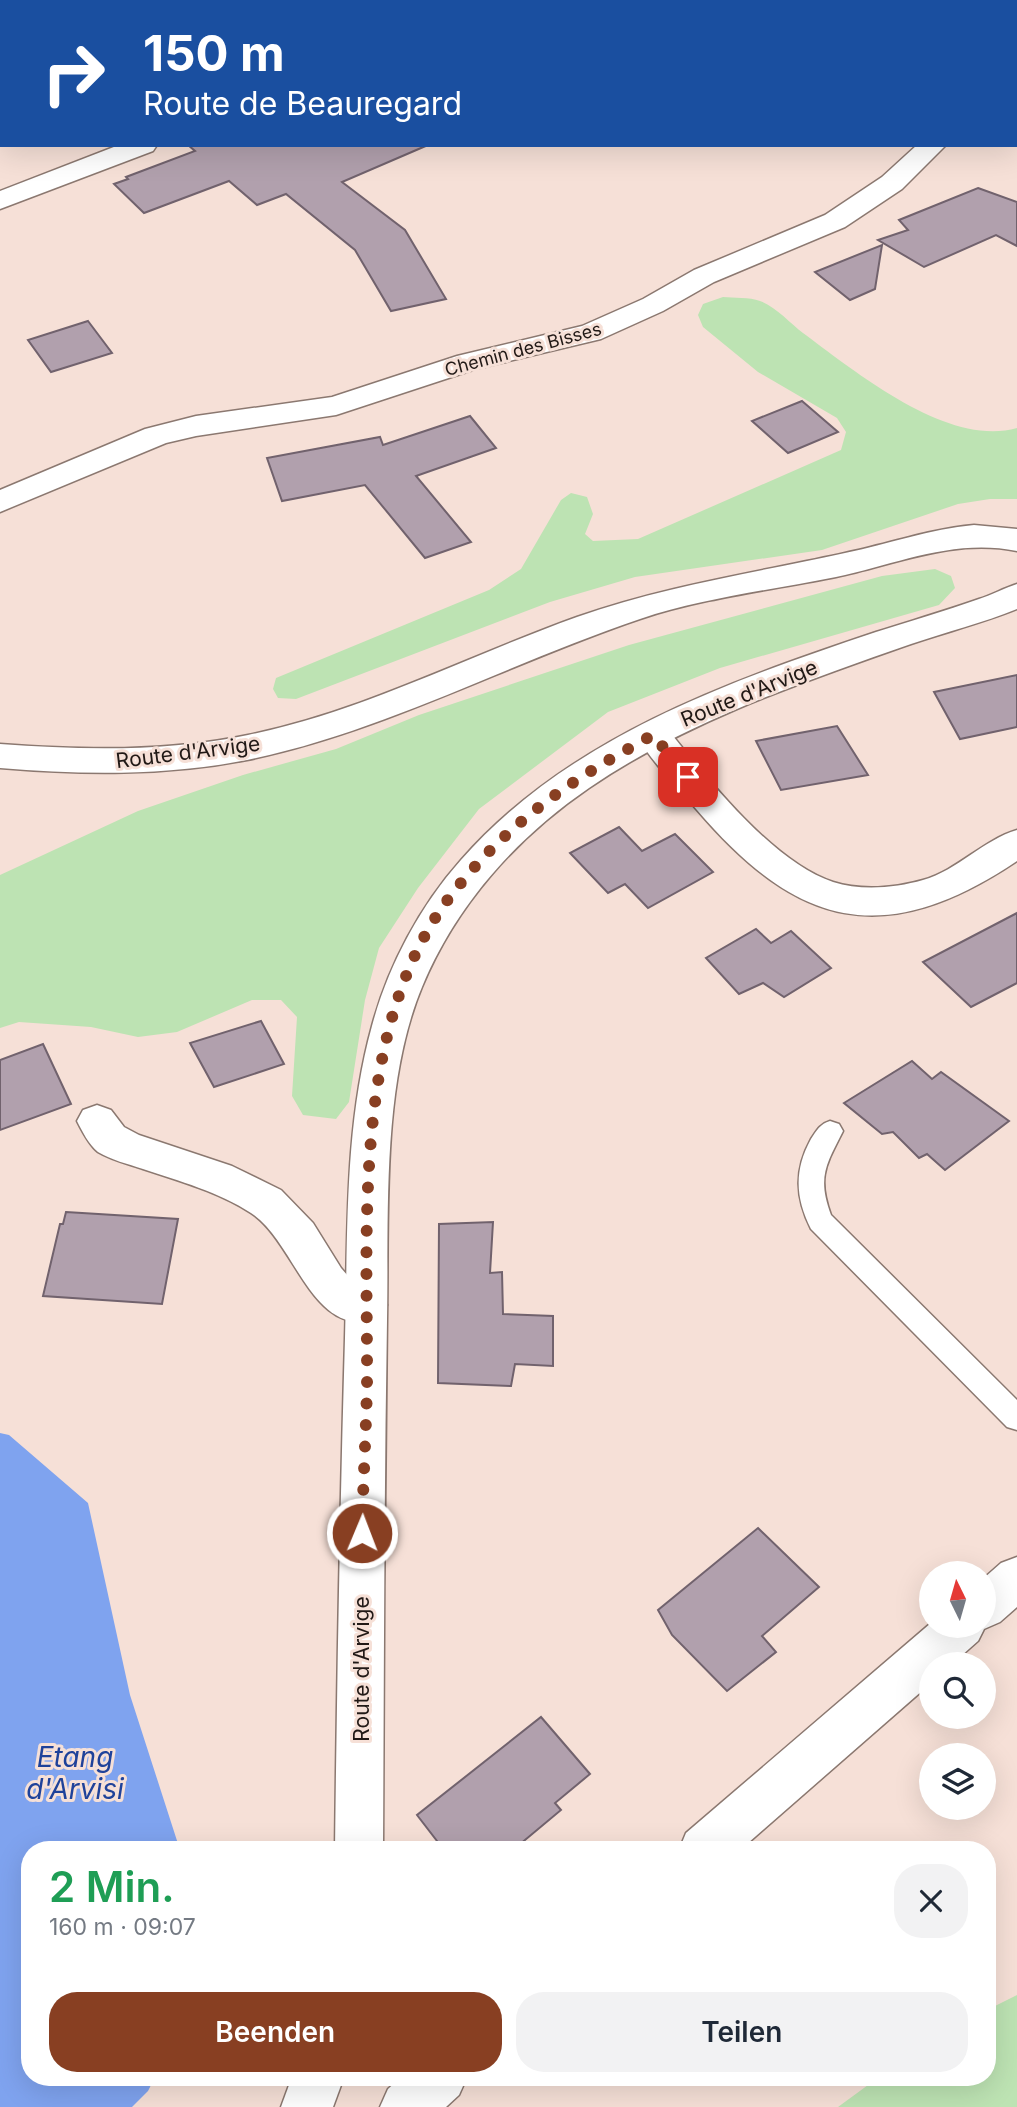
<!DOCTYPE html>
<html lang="de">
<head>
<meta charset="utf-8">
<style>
  :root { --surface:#fff; --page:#f2f2f3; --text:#1f2937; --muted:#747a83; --accent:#883f22 }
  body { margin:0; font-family:Inter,sans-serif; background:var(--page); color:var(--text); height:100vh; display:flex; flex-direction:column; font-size:26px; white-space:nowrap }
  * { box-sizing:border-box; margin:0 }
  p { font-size:23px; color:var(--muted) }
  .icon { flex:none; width:38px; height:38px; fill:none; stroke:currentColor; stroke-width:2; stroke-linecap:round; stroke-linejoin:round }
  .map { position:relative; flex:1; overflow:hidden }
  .panel { position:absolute; left:21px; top:1841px; width:975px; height:245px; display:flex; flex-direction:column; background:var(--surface); border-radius:28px; box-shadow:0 7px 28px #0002 }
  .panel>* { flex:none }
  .banner { position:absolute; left:0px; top:0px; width:1018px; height:147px; box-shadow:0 7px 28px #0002; background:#1a4fa0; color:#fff; overflow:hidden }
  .needle { width:46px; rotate:355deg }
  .fabs { position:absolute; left:919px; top:1561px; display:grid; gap:14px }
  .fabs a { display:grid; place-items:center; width:77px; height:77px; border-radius:50%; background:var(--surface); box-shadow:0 7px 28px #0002; font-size:35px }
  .pin { position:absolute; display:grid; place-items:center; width:60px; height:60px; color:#fff; margin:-30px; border-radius:14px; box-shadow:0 4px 10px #0006 }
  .me { position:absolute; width:77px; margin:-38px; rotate:1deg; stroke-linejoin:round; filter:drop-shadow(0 0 5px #0008) }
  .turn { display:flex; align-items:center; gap:24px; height:147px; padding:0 28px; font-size:32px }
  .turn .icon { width:91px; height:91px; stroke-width:2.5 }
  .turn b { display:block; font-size:49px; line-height:60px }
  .round { display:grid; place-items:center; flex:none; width:74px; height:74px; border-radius:28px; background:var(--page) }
  .summary { display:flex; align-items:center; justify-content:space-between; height:119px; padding:0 28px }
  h1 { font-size:42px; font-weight:600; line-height:52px; color:#1e9e55 }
  .button { display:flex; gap:14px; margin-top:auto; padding:14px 28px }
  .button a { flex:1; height:80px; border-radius:28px; background:var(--accent); color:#fff; font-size:28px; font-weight:600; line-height:80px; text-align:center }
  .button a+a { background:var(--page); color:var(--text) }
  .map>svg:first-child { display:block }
</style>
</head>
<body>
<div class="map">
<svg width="1017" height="2107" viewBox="0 0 1017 2107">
  <rect width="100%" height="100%" fill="#f6e0d7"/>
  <g fill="#bde3b3">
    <path d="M723,297C734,298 749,297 760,301C775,306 791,324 803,333C856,372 948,448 1017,428V499H990L958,504L822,550L635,577L550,602L296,699L278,698L273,689L276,678L489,590L521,569L561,500L571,493L587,497L593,514L585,534L593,541L638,539L841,450L846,432L837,418L758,372L703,327L698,315L703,304Z"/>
    <path d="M935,569L951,576L955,588L939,605L720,668L608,712L479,809L418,888L379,948L365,1000L349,1102L336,1119L303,1115L292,1096L297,1017L281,1000H252L177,1032L138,1037L91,1027L19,1022L0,1028V875L138,811L243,775L336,749L419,715L629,645L882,576Z"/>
    <path d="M1017,1995V2107H838L879,2077H987V2010Z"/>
  </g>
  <path fill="#7fa3ef" d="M0,1433L9,1435L88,1503L130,1695L180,1850H30V2077H155L148,2091L132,2107H0Z"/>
  <g fill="#b1a0ad" stroke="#71626d" stroke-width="2">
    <path d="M188,145H428L342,182L405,230L446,299L391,311L355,250L286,194L257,205L229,181L144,213L114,184L128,179L126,177L195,151Z"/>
    <path d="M978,188L1017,202V246L996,235L924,267L878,240L908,230L899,220Z"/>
    <path d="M882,245L875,289L850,300L815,272Z"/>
    <path d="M88,321L112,353L51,372L28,340Z"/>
    <path d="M802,401L838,432L788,453L752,421Z"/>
    <path d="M470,416L496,448L416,476L471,542L425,558L365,485L282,501L267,458L380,437L383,445Z"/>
    <path d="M1017,675V727L960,739L934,692Z"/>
    <path d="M837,726L868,775L781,790L756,741Z"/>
    <path d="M619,827L642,851L675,834L713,872L648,908L625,884L608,893L570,853Z"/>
    <path d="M1017,913V983L971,1007L923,962Z"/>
    <path d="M756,929L771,943L791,931L831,968L784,997L763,983L739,994L706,958Z"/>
    <path d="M261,1021L284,1064L214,1087L190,1043Z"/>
    <path d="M43,1044L71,1104L0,1130V1060Z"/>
    <path d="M912,1061L932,1079L941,1072L1009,1121L945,1170L927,1154L919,1158L893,1132L882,1134L844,1103Z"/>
    <path d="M66,1212L178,1219L162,1304L43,1296L60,1224H63Z"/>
    <path d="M493,1222L490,1273L502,1272L503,1314L553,1316V1366L515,1364L511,1386L438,1383L439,1224Z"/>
    <path d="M758,1528L819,1587L762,1636L776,1652L727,1691L672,1635L658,1610Z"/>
    <path d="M541,1717L590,1774L555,1803L561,1810L513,1850H444L417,1815Z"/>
  </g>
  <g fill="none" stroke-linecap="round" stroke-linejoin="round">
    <g stroke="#8b7870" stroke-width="3">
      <path id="service" d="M830,1121L839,1124L843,1131C826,1165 817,1177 831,1215L1017,1400V1430L1007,1427L811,1229C795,1197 794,1170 811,1139C817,1130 820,1124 830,1121Z"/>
    </g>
    <g stroke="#8b7870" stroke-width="3">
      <g id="minor">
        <path d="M13,0H41L12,2Z"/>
        <path d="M502,0H529L501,2Z"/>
        <path d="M119,145H157L153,151L0,209V191Z"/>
        <path d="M917,145H946L902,189L845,227L714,282L663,311L601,339L476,369L336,415L196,436L166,443L0,512V490L145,429L196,416L332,397L457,356L582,326L643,299L694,270L825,215L882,177Z"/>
        <path d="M653,723L665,726C705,776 772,862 833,882C861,891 895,888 923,880C958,870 983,840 1017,830V861C884,950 798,928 697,810C676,786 652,762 636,735L641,726Z"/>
        <path d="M97,1105L111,1110L124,1127L139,1135L232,1166L281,1190L313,1223L341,1268L355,1284L381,1292L387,1305L381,1318C312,1343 297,1243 251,1213C219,1192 179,1181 143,1169C128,1164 111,1160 98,1152C89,1145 82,1131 77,1121L83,1110Z"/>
        <path d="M1017,1557V1607L1000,1622L984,1629L978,1641L952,1664H931V1683L740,1850H679L686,1833L931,1623V1626H984V1578L1001,1563Z"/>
        <path d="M401,2077H467L459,2095L446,2107H380L388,2089Z"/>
      </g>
    </g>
    <g stroke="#8b7870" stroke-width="3">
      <g id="tertiary">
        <path d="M974,525L1017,529V551C954,538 897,564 836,577C771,590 703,598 640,619C509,663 384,732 247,760C166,776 83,775 0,768V744C83,750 166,752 248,735C362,712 468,656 577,617C665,586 754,573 845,553C888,544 930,529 974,525Z"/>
        <path d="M1017,584V609C983,623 946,632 911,644C800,683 687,721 589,788C516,838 456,905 422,987C381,1085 389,1216 387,1320C384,1497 384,1673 383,1850H335C337,1679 340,1508 345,1338C348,1233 344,1127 372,1026C388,966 420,906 461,860C568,738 727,682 876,632C910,621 945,611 979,599C992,595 1004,588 1017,584Z"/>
        <path d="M292,2077H344L333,2107H281Z"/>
      </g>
    </g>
    <use href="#service" fill="#fff" fill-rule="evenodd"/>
    <use href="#minor" fill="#fff" fill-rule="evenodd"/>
    <use href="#tertiary" fill="#fff" fill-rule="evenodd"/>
  </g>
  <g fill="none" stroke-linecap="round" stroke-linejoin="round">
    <path stroke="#883f22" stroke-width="12" stroke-dasharray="0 21.6" d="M362,1533C363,1483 366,1434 367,1385C368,1230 351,1029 449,898C507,822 571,780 653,735L688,777"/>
  </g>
  <g text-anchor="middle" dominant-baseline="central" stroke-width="6" stroke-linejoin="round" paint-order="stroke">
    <g font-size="18" fill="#211916" stroke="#f6e0d7">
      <text transform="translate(523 349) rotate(-15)">Chemin des Bisses</text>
    </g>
    <g font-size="21" fill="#211916" stroke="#f6e0d7">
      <text transform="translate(749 693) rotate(-22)">Route d'Arvige</text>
      <text transform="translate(188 752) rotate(-7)">Route d'Arvige</text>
      <text transform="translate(361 1669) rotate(-90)">Route d'Arvige</text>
    </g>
    <g font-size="28" font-style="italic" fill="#1f429a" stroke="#f6e0d7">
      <text x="75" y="1757">Etang<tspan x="75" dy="32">d'Arvisi</tspan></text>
    </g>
  </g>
</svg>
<div class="fabs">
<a><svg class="needle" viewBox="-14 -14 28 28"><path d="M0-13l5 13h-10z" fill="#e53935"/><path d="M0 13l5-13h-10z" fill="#747a83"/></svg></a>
<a><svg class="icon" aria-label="search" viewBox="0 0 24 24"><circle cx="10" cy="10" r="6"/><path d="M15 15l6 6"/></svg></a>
<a><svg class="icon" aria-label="layers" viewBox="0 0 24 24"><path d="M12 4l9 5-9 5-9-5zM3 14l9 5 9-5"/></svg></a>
</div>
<div class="pin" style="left:688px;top:777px;background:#d93025"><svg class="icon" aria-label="arrive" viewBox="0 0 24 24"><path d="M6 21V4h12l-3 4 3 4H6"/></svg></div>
<svg class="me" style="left:362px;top:1533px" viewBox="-20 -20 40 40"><circle r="17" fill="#883f22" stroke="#fff" stroke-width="3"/><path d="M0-11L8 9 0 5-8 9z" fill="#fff"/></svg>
<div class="banner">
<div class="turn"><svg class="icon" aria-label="right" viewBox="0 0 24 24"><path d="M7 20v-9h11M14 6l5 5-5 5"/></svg><div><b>150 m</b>Route de Beauregard</div></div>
</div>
<section class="panel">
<div class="summary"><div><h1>2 Min.</h1><p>160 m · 09:07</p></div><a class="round"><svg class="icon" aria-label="close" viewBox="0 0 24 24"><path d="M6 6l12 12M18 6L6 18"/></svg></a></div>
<div class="button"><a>Beenden</a><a>Teilen</a></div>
</section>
</div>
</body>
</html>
